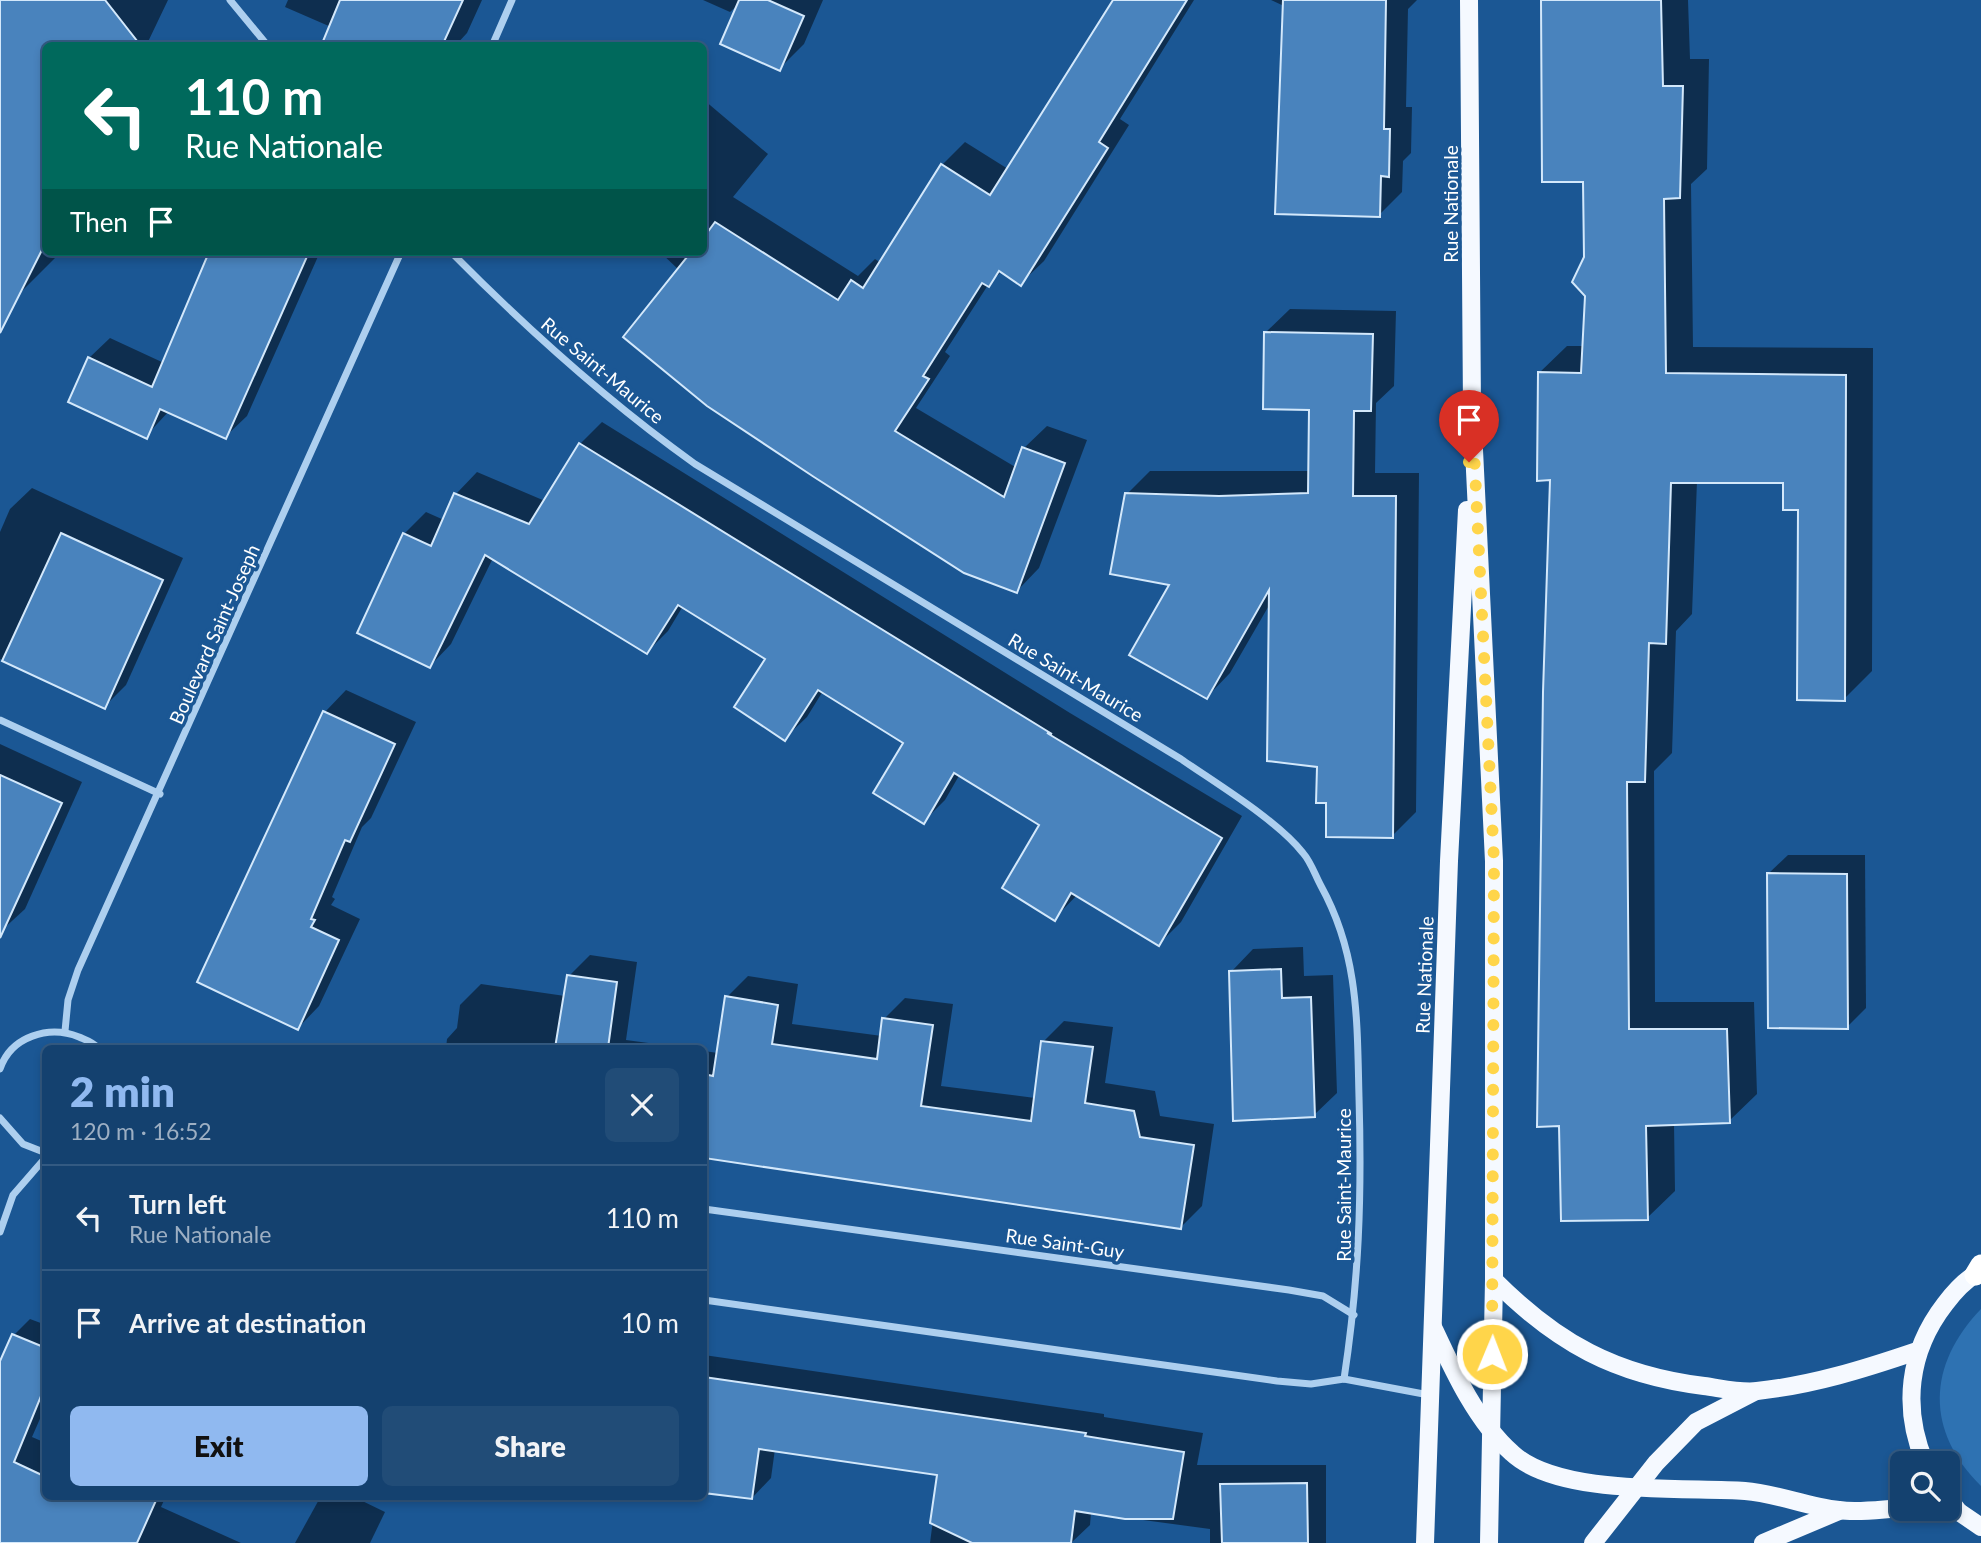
<!DOCTYPE html>
<html lang="en">
<head>
<meta charset="utf-8">
<style>
  :root { --surface:#14416f; --page:#214c77; --text:#f1f3f6; --muted:#9dafc3; --line:#335a82; --accent:#90b9f0 }
  body { margin:0; font-family:Lato,sans-serif; background:var(--page); color:var(--text); height:100vh; display:flex; flex-direction:column; font-size:26px; white-space:nowrap }
  * { box-sizing:border-box; margin:0 }
  p { font-size:23px; color:var(--muted) }
  .icon { flex:none; width:38px; height:38px; fill:none; stroke:currentColor; stroke-width:2; stroke-linecap:round; stroke-linejoin:round }
  .map { position:relative; flex:1; overflow:hidden }
  .drawer { position:absolute; left:42px; top:1045px; width:665px; height:455px; display:flex; flex-direction:column; background:var(--surface); border-radius:10px; box-shadow:0 4px 10px #0003,0 0 0 2px var(--line) }
  .drawer>* { flex:none }
  .banner { position:absolute; left:42px; top:42px; width:665px; height:214px; border-radius:10px; box-shadow:0 4px 10px #0003,0 0 0 2px var(--line); background:#00695c; color:#fff; overflow:hidden }
  .controls { position:absolute; left:1890px; top:1451px; display:grid; gap:14px }
  .controls a { display:grid; place-items:center; width:70px; height:70px; border-radius:10px; background:var(--surface); box-shadow:0 4px 10px #0003,0 0 0 2px var(--line); font-size:35px }
  .pin { position:absolute; display:grid; place-items:center; width:60px; height:60px; color:#fff; margin:-72px -30px; border-radius:50% 50% 50% 0; rotate:-45deg; box-shadow:0 0 7px #0007 }
  .pin .icon { rotate:45deg }
  .me { position:absolute; width:77px; margin:-38px; rotate:1deg; stroke-linejoin:round; filter:drop-shadow(0 0 5px #0008) }
  .turn { display:flex; align-items:center; gap:24px; height:147px; padding:0 28px; font-size:32px }
  .turn .icon { width:91px; height:91px; stroke-width:2.5 }
  .turn b { display:block; font-size:49px; line-height:60px }
  .then { display:flex; align-items:center; height:66px; padding:0 28px; background:#0003; gap:14px; font-size:26px }
  .round { display:grid; place-items:center; flex:none; width:74px; height:74px; border-radius:10px; background:var(--page) }
  .headline { display:flex; align-items:center; justify-content:space-between; height:119px; padding:0 28px }
  h1 { font-size:42px; font-weight:800; line-height:52px; color:var(--accent) }
  .cta { display:flex; gap:14px; margin-top:auto; padding:14px 28px }
  .cta a { flex:1; height:80px; border-radius:10px; background:var(--accent); color:#111; font-size:28px; font-weight:800; line-height:80px; text-align:center }
  .cta a+a { background:var(--page); color:var(--text) }
  ul { padding:0; list-style:none }
  li { display:flex; align-items:center; gap:21px; height:105px; padding:0 28px; border-top:2px solid var(--line) }
  li div { flex:1 }
  li b { display:block; font-size:26px }
  li em { font-style:normal }
  .map>svg:first-child { display:block }
</style>
</head>
<body>
<div class="map">
<svg width="1981" height="1543" viewBox="0 0 1981 1543">
  <rect width="100%" height="100%" fill="#1b5794"/>
  <path fill="#2e72b2" d="M1981,1309V1486C1925,1431 1927,1365 1981,1309Z"/>
  <g fill="#0007">
    <path d="M0,0H168L146,46H46V252H61L16,297L0,289Z"/>
    <path d="M288,0H482L467,33L455,46H333L331,27L285,7Z"/>
    <path d="M703,0H823L804,44L780,68L740,3L730,12Z"/>
    <path d="M1115,0H1194L1120,119L1129,125L1044,261L1021,283L1002,271L988,285L945,352L950,356L916,408L1017,468L1024,448L1047,426L1087,440L1039,568L1017,591L660,252H704V100L768,154L733,197L858,276L875,259L881,263L942,165L965,142L1008,169Z"/>
    <path d="M1271,0H1417L1408,9L1406,107H1412L1411,153L1403,161L1402,192L1379,215L1284,6Z"/>
    <path d="M1550,0H1688L1690,59H1709L1707,169L1691,184L1693,347L1873,348L1872,671L1844,699L1800,508L1785,481H1697L1692,614L1676,631L1672,753L1654,771L1655,1002H1754L1757,1094L1729,1121L1674,1123L1675,1191L1647,1218L1539,373L1567,346H1584L1585,180Z"/>
    <path d="M633,40L639,46H628Z"/>
    <path d="M211,252H320L247,416L226,436L169,411L146,436L89,358L110,338L164,363Z"/>
    <path d="M1290,309L1396,311L1394,386L1376,403L1375,473H1419L1416,812L1392,836L1328,801L1271,602L1230,673L1207,697L1172,583L1127,494L1150,471H1310L1311,408L1266,332Z"/>
    <path d="M602,422L1070,713L1242,816L1181,922L1159,944L1078,894L1055,918L1042,824L960,774L945,800L923,822L906,742L823,691L807,717L785,738L768,658L683,606L668,631L647,652L493,558L451,644L430,666L404,534L426,512L444,520L456,494L477,472L545,501L580,444Z"/>
    <path d="M32,488L183,558L126,685L104,707L0,659V532L10,509Z"/>
    <path d="M346,690L416,722L371,818L362,827L332,897L335,899L331,905L360,919L319,1006L298,1028L200,981L325,712Z"/>
    <path d="M0,744L82,782L25,909L0,932Z"/>
    <path d="M1788,855H1865L1866,1008L1847,1027L1768,874Z"/>
    <path d="M1303,947L1304,976L1333,975L1337,1093L1314,1115L1231,972L1253,949Z"/>
    <path d="M590,955L637,962L626,1040L686,1048H446L447,1039L457,1028L460,1005L481,984L565,996L569,976Z"/>
    <path d="M748,976L798,984L792,1024L882,1036L884,1019L905,998L953,1004L941,1086L1035,1098L1043,1042L1064,1021L1113,1027L1105,1083L1155,1091L1160,1116L1214,1124L1202,1206L1181,1227L704,1158V1051L718,1053L727,997Z"/>
    <path d="M30,1319L46,1325V1405L32,1437L46,1443V1496H166L161,1507L241,1543H0V1364L14,1335Z"/>
    <path d="M704,1355L1104,1414V1417L1203,1433L1197,1465H1326V1543H1210V1529L1091,1513L1090,1525L1071,1543H930L939,1474L775,1449L771,1478L752,1498L704,1491Z"/>
    <path d="M321,1496H352L385,1512L370,1543H295Z"/>
  </g>
  <g fill="#4983bd" stroke="#d3e8fb" stroke-width="2">
    <path d="M0,0H105L141,46H46V242L0,333Z"/>
    <path d="M340,0H463L442,46H321Z"/>
    <path d="M739,0H768L804,16L780,71L720,44Z"/>
    <path d="M1113,0H1187L1099,142L1108,148L1021,286L999,271L989,287L982,283L923,376L929,379L895,431L1004,497L1022,447L1065,463L1017,593L964,573L814,477L707,406L623,337L691,252H704V237L715,222L838,300L851,280L863,288L941,164L990,195Z"/>
    <path d="M1283,0H1386L1384,129H1390L1389,177L1381,176L1380,217L1275,214Z"/>
    <path d="M1541,0H1661L1663,86H1683L1680,198L1664,199L1666,373L1846,375L1845,701L1797,700L1798,510H1783V483H1671L1666,644L1649,643L1645,782H1627L1629,1029H1727L1730,1123L1646,1126L1648,1220L1561,1221L1559,1126L1537,1127L1543,692L1550,480L1537,481L1538,372L1581,373L1585,296L1572,282L1584,257L1583,182H1542Z"/>
    <path d="M209,252H309L226,439L160,409L147,439L68,402L88,357L152,387Z"/>
    <path d="M1264,332L1373,334L1371,411H1354L1353,496H1396L1393,838L1326,837V803H1316L1317,767L1267,761L1269,590L1207,699L1129,655L1169,585L1110,574L1125,493L1219,496L1308,493L1309,410L1263,409Z"/>
    <path d="M579,443L1052,734L1047,733L1222,838L1159,946L1071,893L1055,921L1002,888L1039,825L954,773L924,824L873,793L903,743L818,690L785,741L734,707L765,659L678,605L647,654L485,555L430,668L357,633L403,533L431,546L454,493L529,524Z"/>
    <path d="M61,533L163,580L105,709L2,661Z"/>
    <path d="M323,711L395,744L350,842L345,840L311,919L315,920L311,927L339,940L298,1030L197,982Z"/>
    <path d="M0,775L62,803L0,938Z"/>
    <path d="M1767,873L1847,874L1848,1029L1768,1028Z"/>
    <path d="M1281,969L1282,998L1311,997L1315,1117L1233,1121L1229,971Z"/>
    <path d="M567,975L617,982L608,1048H555Z"/>
    <path d="M725,996L778,1005L772,1044L877,1059L882,1018L933,1025L921,1106L1031,1121L1041,1041L1093,1047L1085,1103L1134,1111L1140,1137L1194,1145L1181,1229L704,1158V1074L713,1076Z"/>
    <path d="M12,1334L46,1348V1384L14,1462L46,1477V1496H158L137,1543H0V1361Z"/>
    <path d="M704,1377L1086,1433L1085,1436L1184,1452L1173,1519H1125L1075,1511L1071,1543H972L930,1523L937,1475L759,1449L752,1499L704,1493Z"/>
    <path d="M1307,1483L1308,1543H1222L1220,1484Z"/>
  </g>
  <g fill="none" stroke-linecap="round" stroke-linejoin="round">
    <g stroke="#adcfef" stroke-width="7">
      <path d="M230,0L268,46"/>
      <path d="M492,46L512,0"/>
      <path d="M451,252C527,329 607,401 695,464L1181,759C1217,784 1277,820 1303,853C1311,862 1315,875 1321,886C1359,955 1357,1021 1359,1097C1362,1197 1359,1280 1344,1379"/>
      <path d="M0,720L160,794"/>
      <path d="M65,1031L68,1000L78,970L401,252"/>
      <path d="M0,1069C11,1036 49,1025 79,1037C86,1040 93,1042 98,1048"/>
      <path d="M0,1118L23,1144L46,1153"/>
      <path d="M704,1209L1289,1290L1323,1296L1354,1315"/>
      <path d="M0,1232L13,1195L46,1157"/>
      <path d="M704,1300L1277,1381L1311,1384L1344,1379L1429,1395"/>
    </g>
    <g stroke="#f5f9ff" stroke-width="18">
      <path d="M1469,0L1472,409L1494,861V1280L1489,1543"/>
      <path d="M1494,1280C1557,1343 1615,1375 1704,1386C1720,1388 1740,1393 1757,1391C1813,1385 1864,1369 1917,1351"/>
      <path d="M1433,1327C1453,1370 1476,1421 1512,1453C1558,1496 1683,1487 1745,1491C1776,1493 1807,1507 1839,1510C1859,1513 1882,1509 1903,1508"/>
      <path d="M1925,1463C1902,1408 1908,1352 1945,1304C1954,1292 1967,1278 1981,1271"/>
      <path d="M1948,1498L1959,1512L1981,1527"/>
      <path d="M1904,1508L1959,1512"/>
      <path d="M1425,1543L1449,861L1467,510"/>
      <path d="M1593,1543L1656,1463L1696,1422L1754,1392"/>
      <path d="M1763,1543L1839,1511"/>
    </g>
    <path stroke="#fff" stroke-width="21" d="M1975,1275L1981,1265"/>
  </g>
  <g fill="none" stroke-linecap="round" stroke-linejoin="round">
    <path stroke="#ffd54a" stroke-width="12" stroke-dasharray="0 21.6" d="M1469,462L1472,409L1494,861L1492,1354"/>
  </g>
  <g text-anchor="middle" dominant-baseline="central" stroke-width="7" stroke-linejoin="round" paint-order="stroke">
    <g font-size="19" fill="#fff" stroke="#1b5794">
      <text transform="translate(1450 204) rotate(-90)">Rue Nationale</text>
      <text transform="translate(603 370) rotate(40)">Rue Saint-Maurice</text>
      <text transform="translate(214 634) rotate(-66)">Boulevard Saint-Joseph</text>
      <text transform="translate(1076 677) rotate(31)">Rue Saint-Maurice</text>
      <text transform="translate(1424 975) rotate(-88)">Rue Nationale</text>
      <text transform="translate(1343 1185) rotate(-90)">Rue Saint-Maurice</text>
      <text transform="translate(1065 1243) rotate(8)">Rue Saint-Guy</text>
    </g>
  </g>
</svg>
<div class="controls">
<a><svg class="icon" aria-label="search" viewBox="0 0 24 24"><circle cx="10" cy="10" r="6"/><path d="M15 15l6 6"/></svg></a>
</div>
<div class="pin" style="left:1469px;top:462px;background:#d93025"><svg class="icon" aria-label="arrive" viewBox="0 0 24 24"><path d="M6 21V4h12l-3 4 3 4H6"/></svg></div>
<svg class="me" style="left:1492px;top:1354px" viewBox="-20 -20 40 40"><circle r="17" fill="#ffd54a" stroke="#fff" stroke-width="3"/><path d="M0-11L8 9 0 5-8 9z" fill="#fff"/></svg>
<div class="banner">
<div class="turn"><svg class="icon" aria-label="left" viewBox="0 0 24 24"><path d="M17 20v-9H6M10 6l-5 5 5 5"/></svg><div><b>110 m</b>Rue Nationale</div></div>
<div class="then">Then<svg class="icon" aria-label="arrive" viewBox="0 0 24 24"><path d="M6 21V4h12l-3 4 3 4H6"/></svg></div>
</div>
<section class="drawer">
<div class="headline"><div><h1>2 min</h1><p>120 m · 16:52</p></div><a class="round"><svg class="icon" aria-label="close" viewBox="0 0 24 24"><path d="M6 6l12 12M18 6L6 18"/></svg></a></div>
<ul>
<li><svg class="icon" aria-label="left" viewBox="0 0 24 24"><path d="M17 20v-9H6M10 6l-5 5 5 5"/></svg><div><b>Turn left</b><p>Rue Nationale</p></div><em>110 m</em></li>
<li><svg class="icon" aria-label="arrive" viewBox="0 0 24 24"><path d="M6 21V4h12l-3 4 3 4H6"/></svg><div><b>Arrive at destination</b></div><em>10 m</em></li>
</ul>
<div class="cta"><a>Exit</a><a>Share</a></div>
</section>
</div>
</body>
</html>
